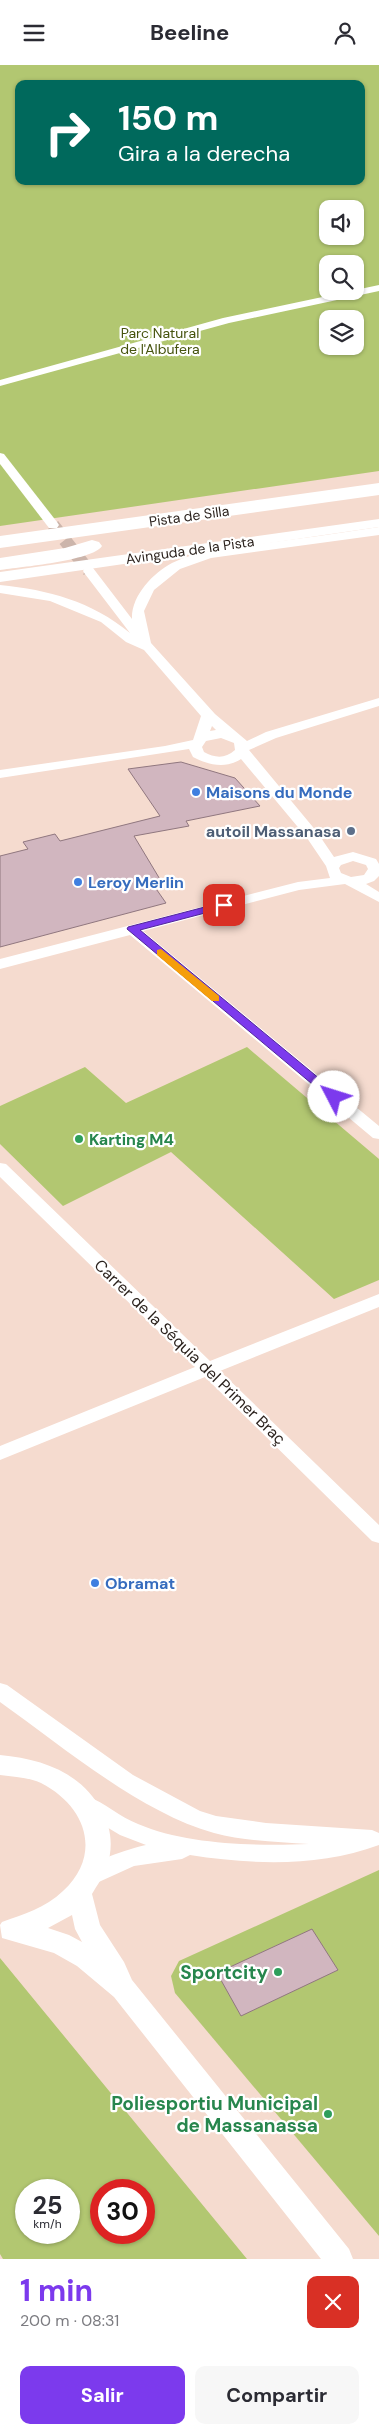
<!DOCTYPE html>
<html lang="es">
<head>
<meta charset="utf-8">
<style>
  :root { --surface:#fff; --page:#f7f7f7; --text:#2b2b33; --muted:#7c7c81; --accent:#7c3aed }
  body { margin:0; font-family:"DM Sans",sans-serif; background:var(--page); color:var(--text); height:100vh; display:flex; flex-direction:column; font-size:19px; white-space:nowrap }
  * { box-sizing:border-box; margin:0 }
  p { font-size:16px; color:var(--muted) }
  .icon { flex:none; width:28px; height:28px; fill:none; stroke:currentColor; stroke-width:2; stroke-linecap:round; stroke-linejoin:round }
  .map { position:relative; height:2194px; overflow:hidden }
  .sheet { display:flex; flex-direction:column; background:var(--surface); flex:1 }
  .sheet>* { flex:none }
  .guide { position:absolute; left:15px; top:15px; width:350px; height:105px; border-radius:10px; box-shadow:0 1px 4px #0004; background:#00695c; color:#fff; overflow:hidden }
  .buttons { position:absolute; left:319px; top:135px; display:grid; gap:10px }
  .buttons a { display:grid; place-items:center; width:45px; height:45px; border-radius:10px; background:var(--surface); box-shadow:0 1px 4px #0004; font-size:25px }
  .speed { position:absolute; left:15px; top:2114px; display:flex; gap:10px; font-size:25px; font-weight:700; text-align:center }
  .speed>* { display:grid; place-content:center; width:65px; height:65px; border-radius:50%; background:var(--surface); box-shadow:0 1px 4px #0004; line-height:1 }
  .speed small { font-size:12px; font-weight:400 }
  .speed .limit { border:8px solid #d22; background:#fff; color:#111 }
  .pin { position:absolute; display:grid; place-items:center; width:42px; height:42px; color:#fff; margin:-21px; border-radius:10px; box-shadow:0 2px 8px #0006 }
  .me { position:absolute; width:55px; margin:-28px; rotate:310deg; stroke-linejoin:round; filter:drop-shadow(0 0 4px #0008) }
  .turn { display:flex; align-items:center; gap:18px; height:105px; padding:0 20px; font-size:22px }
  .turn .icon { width:65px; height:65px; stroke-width:2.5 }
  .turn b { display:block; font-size:35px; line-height:42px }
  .round { display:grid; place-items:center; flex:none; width:52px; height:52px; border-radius:10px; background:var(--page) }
  .headline { display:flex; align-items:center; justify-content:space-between; height:85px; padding:0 20px }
  h1 { font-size:30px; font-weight:700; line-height:38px; color:var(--accent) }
  .primary-button { display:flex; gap:10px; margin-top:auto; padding:10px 20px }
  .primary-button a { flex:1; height:58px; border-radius:10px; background:var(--accent); color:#fff; font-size:20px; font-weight:700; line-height:58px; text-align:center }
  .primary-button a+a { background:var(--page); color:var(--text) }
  header { display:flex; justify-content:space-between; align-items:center; height:65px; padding:0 20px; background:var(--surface); font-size:22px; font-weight:700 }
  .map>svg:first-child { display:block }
</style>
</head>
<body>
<header><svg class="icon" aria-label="menu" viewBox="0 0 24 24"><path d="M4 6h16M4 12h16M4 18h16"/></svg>Beeline<svg class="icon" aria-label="person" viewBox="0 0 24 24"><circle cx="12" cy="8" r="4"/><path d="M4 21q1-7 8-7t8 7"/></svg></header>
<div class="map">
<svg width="379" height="2194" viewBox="0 0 379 2194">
  <rect width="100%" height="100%" fill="#f5dbcf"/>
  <g fill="#b2c771" fill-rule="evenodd">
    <path d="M0,0H379V406L0,461ZM19,19H361V116H19ZM328,144H355V171H328ZM328,199H355V226H328ZM328,254H355V281H328Z"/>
    <path d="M247,982L379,1094V1215L334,1234L171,1087L63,1141L0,1079V1041L85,1002L126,1038Z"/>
    <path d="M379,1805V2171L175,1928L171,1911L179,1896Z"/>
    <path d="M0,1893L247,2194H3L0,2189ZM26,2125H69V2168H26ZM101,2125H144V2168H101Z"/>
  </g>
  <g fill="#d1b6bf" stroke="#90777f">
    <path d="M181,697L235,713L260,741L186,756L189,761L134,771L161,816L152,818L166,838L0,882V791L28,784L23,777L55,769L60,776L160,751L128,704Z"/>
    <path d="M312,1864L338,1905L241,1951L217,1908Z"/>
  </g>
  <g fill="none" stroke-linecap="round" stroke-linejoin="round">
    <path stroke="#ccb5ab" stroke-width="13" stroke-dasharray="13 6" stroke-linecap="butt" d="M53,460L89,506"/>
    <g fill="#fff" fill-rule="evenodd">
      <path d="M379,220V226L229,258L0,321V315L223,253Z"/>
      <path d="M0,388L4,389L57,457L59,460L57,463H49L0,399Z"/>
      <path d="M379,462V470L211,493L180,504L154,525L144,546L151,578L215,649L247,676L266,667L379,633V641L276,673L249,685L317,767L334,792L353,787L376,794L379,799V811L374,816L366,819L379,827V837L345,819L299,825L143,866L379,1061V1074L373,1073L130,870L0,904V894L298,817L330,813L326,801L307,773L241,694C226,704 208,700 193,692L189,684L0,713V705L165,681L193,675L201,651L144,585L126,577L101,557L50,536L0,528V520C49,525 91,536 130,568L85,509L83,506L85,503H93L132,554C131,531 153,508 172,498C198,485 230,483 258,479C298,474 339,468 379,462ZM212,661L216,665L210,666ZM221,673L234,678L235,685C225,694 215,693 204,687L202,682L206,676ZM353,796L366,800L368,804L364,810L351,812L341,808L339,803L341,800Z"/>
      <path d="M0,1098L6,1099L210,1296L379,1229V1242L220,1306L379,1460V1478L372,1476L205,1312L0,1395V1381L195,1302L0,1112Z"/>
      <path d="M0,1618L7,1620L133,1710L200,1746L216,1751L266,1758L372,1765L379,1768V1780C319,1802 254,1800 190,1790L182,1794L134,1801L90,1821L83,1818L80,1812C87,1796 129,1784 146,1780L120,1770L80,1746L77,1740L80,1734L87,1731C105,1738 120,1752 138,1759C187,1780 256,1781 309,1779C278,1777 244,1776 214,1768C141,1748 62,1681 0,1637Z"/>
    </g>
    <g fill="#fff" fill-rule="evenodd">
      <path d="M379,454V462L0,517V507Z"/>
      <path d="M0,1690C42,1694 81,1707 102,1746C112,1764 113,1783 107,1802C104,1811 97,1820 92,1829L100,1860L124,1897L132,1915L349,2184L353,2194H321L114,1932L77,1901L54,1888L2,1873L0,1860L2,1857C24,1849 45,1843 63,1826C103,1789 86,1741 41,1718C28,1712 14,1712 0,1710ZM72,1850L75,1864L82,1877L69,1870L48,1863Z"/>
    </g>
    <g fill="#fff" fill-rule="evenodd">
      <path d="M379,418V430L0,483V471Z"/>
      <path d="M92,475L99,477L102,481C92,496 20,502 0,505V493L65,483Z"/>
    </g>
  </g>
  <path fill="#7c3aed" stroke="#51269a" d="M224,837L229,840L228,842L140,865L338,1029V1034H330L127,864L128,862Z"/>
  <path fill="#f59e0b" d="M161,884L219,931V936H212L157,890V885Z"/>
  <g fill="#3f7fe0" stroke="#fff" stroke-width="2">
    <circle cx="196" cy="727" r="5"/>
    <circle cx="78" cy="817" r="5"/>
    <circle cx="95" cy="1518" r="5"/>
  </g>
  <circle fill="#5c6f8a" stroke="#fff" stroke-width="2" cx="351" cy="766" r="5"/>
  <g fill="#2e9e5b" stroke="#fff" stroke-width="2">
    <circle cx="79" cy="1074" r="5"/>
    <circle cx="278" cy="1907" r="5"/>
    <circle cx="328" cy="2049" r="5"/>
  </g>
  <g text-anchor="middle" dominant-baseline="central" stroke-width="4.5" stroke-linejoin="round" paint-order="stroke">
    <g font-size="14" fill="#46530e" stroke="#fff">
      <text x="160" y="268">Parc Natural<tspan x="160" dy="16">de l'Albufera</tspan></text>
    </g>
    <g font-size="14" fill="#281f1a" stroke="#fff">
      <text transform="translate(189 451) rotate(-8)">Pista de Silla</text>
      <text transform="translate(190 485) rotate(-8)">Avinguda de la Pista</text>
    </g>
    <g font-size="16" font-weight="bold" fill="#366cbe" stroke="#fff" text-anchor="start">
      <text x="206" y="727">Maisons du Monde</text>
      <text x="88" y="817">Leroy Merlin</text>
      <text x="105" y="1518">Obramat</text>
    </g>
    <g font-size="16" font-weight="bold" fill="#4e5e75" stroke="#fff" text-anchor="end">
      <text x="341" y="766">autoil Massanasa</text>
    </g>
    <g font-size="16" font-weight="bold" fill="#27864d" stroke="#fff" text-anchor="start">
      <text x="89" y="1074">Karting M4</text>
    </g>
    <g font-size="16" fill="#281f1a" stroke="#fff">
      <text transform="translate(190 1287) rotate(44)">Carrer de la Séquia del Primer Braç</text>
    </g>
    <g font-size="19" font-weight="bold" fill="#27864d" stroke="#fff" text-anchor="end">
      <text x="268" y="1907">Sportcity</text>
      <text x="318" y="2038">Poliesportiu Municipal<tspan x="318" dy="22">de Massanassa</tspan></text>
    </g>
  </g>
</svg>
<div class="buttons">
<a><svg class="icon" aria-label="sound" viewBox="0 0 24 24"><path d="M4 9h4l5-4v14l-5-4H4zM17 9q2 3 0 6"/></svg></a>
<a><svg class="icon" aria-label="search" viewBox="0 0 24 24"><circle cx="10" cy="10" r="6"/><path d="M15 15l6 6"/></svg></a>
<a><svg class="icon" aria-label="layers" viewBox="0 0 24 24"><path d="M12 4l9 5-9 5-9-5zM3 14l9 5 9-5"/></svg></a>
</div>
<div class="speed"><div>25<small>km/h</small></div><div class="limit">30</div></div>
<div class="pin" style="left:224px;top:840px;background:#d93025"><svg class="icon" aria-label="arrive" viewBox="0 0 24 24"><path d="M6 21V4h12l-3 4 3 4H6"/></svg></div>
<svg class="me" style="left:334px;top:1032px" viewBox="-20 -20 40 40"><circle r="19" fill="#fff"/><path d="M0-13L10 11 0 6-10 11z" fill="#7c3aed"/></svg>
<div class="guide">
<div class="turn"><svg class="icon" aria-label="right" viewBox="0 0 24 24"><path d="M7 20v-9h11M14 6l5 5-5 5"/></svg><div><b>150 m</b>Gira a la derecha</div></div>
</div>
</div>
<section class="sheet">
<div class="headline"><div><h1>1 min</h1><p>200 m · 08:31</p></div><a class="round" style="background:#d93025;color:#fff"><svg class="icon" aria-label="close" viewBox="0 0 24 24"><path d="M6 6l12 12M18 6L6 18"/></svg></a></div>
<div class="primary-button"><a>Salir</a><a>Compartir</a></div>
</section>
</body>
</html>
